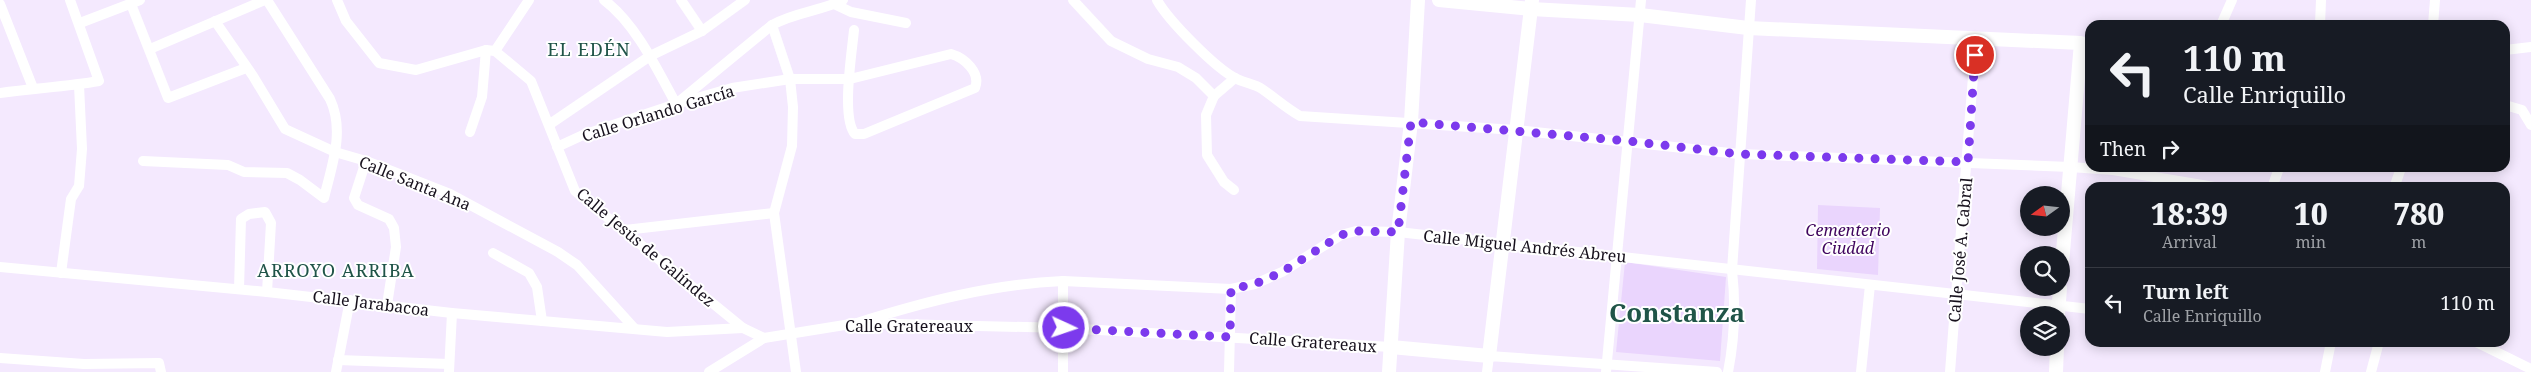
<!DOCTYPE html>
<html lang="en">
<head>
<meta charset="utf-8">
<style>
  :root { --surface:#171b24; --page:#20242c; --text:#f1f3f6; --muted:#9ea1a6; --line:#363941 }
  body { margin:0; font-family:"Noto Serif",serif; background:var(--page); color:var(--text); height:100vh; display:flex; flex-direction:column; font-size:19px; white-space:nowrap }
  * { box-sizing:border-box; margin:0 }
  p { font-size:16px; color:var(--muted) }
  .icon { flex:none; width:28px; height:28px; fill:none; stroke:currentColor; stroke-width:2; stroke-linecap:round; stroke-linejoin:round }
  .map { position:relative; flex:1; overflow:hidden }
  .drawer { position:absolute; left:2085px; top:182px; width:425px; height:165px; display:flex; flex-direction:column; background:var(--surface); border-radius:15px; box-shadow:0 2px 12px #0003 }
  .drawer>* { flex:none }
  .guide { position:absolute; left:2085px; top:20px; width:425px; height:152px; border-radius:15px; box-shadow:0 2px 12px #0003; background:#171b24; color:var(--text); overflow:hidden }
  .needle { width:32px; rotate:255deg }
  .controls { position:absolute; left:2020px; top:186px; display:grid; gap:10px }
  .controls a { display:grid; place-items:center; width:50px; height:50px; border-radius:50%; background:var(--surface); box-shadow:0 2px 12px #0003; font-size:25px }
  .pin { position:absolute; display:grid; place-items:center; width:42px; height:42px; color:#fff; margin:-21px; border:2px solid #fff; border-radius:50%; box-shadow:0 1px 5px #0007 }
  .me { position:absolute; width:55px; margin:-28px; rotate:93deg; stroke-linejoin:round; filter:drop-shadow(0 0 4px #0008) }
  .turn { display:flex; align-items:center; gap:18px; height:105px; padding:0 15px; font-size:22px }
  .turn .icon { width:65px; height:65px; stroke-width:2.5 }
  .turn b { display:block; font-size:35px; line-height:42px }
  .then { display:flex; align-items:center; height:48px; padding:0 15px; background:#0003; gap:10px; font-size:19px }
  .eta { display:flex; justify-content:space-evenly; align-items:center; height:85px; text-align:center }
  .eta b { font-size:30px; font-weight:800; line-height:35px }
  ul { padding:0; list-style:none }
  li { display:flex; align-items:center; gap:15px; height:70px; padding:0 15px; border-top:1px solid var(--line) }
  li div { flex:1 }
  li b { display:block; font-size:19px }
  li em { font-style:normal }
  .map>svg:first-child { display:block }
</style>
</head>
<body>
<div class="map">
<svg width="2531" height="372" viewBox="0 0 2531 372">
  <rect width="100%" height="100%" fill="#f4e9fe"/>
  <g fill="#ead5fd">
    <path d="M1818,205L1880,208L1878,275L1817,269Z"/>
    <path d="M1625,262L1726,277L1720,361L1616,352Z"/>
  </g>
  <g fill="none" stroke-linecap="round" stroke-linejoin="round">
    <g stroke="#fff" stroke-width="10">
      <path d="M337,0L346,21L379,63L416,70L486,50L495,51L531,81L575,191L743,328L764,338"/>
      <path d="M604,0C636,24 657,69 676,104L772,25C795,12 821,11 843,0"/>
      <path d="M681,0L702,31"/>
      <path d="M1073,0L1111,41L1148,59L1178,67L1196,78L1214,96"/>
      <path d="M1157,0C1168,20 1216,69 1237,79C1245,83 1255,84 1262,89C1275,98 1286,108 1300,116L1516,130L1739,154L2070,167L2113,170L2220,188"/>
      <path d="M0,4L33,88"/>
      <path d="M131,4L168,98L246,68"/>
      <path d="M834,4L851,12L906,23"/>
      <path d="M215,21L253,76L285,129L335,152L366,161L450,194L558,252L577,265L635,329"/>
      <path d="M80,23L140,0"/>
      <path d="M772,25L790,79L793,107L792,146L774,213L796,372"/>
      <path d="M2221,25L2232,0"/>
      <path d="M2320,25L2321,0"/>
      <path d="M2433,25L2435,0"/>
      <path d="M150,49L265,0"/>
      <path d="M2505,50L2531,47"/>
      <path d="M495,51L529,0"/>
      <path d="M0,93C33,88 66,87 99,81L70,0"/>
      <path d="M2505,105L2522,110L2531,125"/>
      <path d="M550,124L650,56L702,31L745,0"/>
      <path d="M470,132L482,97L486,50"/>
      <path d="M557,147L583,135L676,104L732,88L790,79H850L951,54C965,58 981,73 975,88L864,134H855C841,118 852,52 854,30"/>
      <path d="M143,161L228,165L244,172L287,173L300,180L324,198C332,165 345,131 330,99L267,0"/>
      <path d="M366,161L354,198L358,205L389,219L394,228L396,247L387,305"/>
      <path d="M2272,188L2279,168"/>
      <path d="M2394,188L2401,168"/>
      <path d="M1234,190L1224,182L1207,155L1206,115L1214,96L1235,78"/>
      <path d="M625,230L774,213"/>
      <path d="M493,253L529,273L537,287L542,321"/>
      <path d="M0,267L267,292L452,313L667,332L743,328"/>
      <path d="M61,273L71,199L79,186L82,149L79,85"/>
      <path d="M1063,281V372"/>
      <path d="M239,289L241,219L249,214L265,212L271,223L267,292"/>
      <path d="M857,323C924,302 992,284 1063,281L1231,289L1255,284L1282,272L1341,235L1356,231L1398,232L2090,309"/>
      <path d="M2476,342L2531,369"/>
      <path d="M0,358L84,364L159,363L161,372"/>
      <path d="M338,360L449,364"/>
      <path d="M336,372L350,300"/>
      <path d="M449,372L452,313"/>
      <path d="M709,372L764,338L857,323L1064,328L1391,347"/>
      <path d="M1229,372L1231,289"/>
      <path d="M1487,372L1489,356L1717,372"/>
      <path d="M1606,372L1641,0"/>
      <path d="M1728,372C1735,337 1736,306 1732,270L1751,0"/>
      <path d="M1861,372L1870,285"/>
      <path d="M1950,372L1976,38"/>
      <path d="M2325,372L2331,342"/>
      <path d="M2371,372L2379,342"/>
    </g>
    <g stroke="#fff" stroke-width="14">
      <path d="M1439,0L1531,9L1640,15L1748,28L2081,43L2061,275"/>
      <path d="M2058,315L2060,288"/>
      <path d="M1391,347L1489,356L1532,0"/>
      <path d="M1389,372L1398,232L1411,122L1418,0"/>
      <path d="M2056,372L2057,348"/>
    </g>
  </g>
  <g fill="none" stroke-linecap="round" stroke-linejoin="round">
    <path stroke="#7c3aed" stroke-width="9" stroke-dasharray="0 16.2" d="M1064,328L1230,337L1231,289L1255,284L1282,272L1341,235L1356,231L1398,232L1411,122L1628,141L1739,154L1968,162L1975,55"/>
  </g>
  <g text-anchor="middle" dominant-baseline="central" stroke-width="4" stroke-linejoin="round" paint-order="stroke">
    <g font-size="16" fill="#17111d" stroke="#fff">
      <text transform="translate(658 113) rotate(-17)">Calle Orlando García</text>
      <text transform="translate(415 183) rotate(22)">Calle Santa Ana</text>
      <text transform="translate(1525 246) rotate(6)">Calle Miguel Andrés Abreu</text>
      <text transform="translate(646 247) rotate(40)">Calle Jesús de Galíndez</text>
      <text transform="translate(1960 250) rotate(-85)">Calle José A. Cabral</text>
      <text transform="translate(371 303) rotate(7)">Calle Jarabacoa</text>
      <text x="909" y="326">Calle Gratereaux</text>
      <text transform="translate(1313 342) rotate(4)">Calle Gratereaux</text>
    </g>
    <g font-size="16" font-style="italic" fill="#3f045e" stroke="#fff">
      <text x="1848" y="230">Cementerio<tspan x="1848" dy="18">Ciudad</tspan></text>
    </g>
    <g font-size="18" letter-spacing="1" fill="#205448" stroke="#fff">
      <text x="589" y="49">EL EDÉN</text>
      <text x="336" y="270">ARROYO ARRIBA</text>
    </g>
    <g font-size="26" font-weight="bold" fill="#205448" stroke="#fff">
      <text x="1677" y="312">Constanza</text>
    </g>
  </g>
</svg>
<div class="controls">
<a><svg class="needle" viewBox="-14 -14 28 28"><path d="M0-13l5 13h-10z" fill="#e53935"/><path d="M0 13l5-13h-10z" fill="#9ea1a6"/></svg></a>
<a><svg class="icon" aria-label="search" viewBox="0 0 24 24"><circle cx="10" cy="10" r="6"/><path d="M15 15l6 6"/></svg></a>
<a><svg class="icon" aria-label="layers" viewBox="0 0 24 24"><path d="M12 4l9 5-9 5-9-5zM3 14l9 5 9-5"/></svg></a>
</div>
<div class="pin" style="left:1975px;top:55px;background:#d93025"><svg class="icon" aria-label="arrive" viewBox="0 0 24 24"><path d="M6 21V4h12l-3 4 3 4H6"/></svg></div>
<svg class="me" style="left:1064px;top:328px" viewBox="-20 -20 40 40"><circle r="17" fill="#7c3aed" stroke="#fff" stroke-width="3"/><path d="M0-11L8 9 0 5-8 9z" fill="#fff"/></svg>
<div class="guide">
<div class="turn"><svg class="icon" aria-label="left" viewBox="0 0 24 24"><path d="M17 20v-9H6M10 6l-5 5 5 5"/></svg><div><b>110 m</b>Calle Enriquillo</div></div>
<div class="then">Then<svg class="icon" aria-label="right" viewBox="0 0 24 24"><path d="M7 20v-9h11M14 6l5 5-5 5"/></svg></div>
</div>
<section class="drawer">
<div class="eta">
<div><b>18:39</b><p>Arrival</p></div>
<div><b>10</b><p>min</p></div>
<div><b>780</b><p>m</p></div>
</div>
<ul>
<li><svg class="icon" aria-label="left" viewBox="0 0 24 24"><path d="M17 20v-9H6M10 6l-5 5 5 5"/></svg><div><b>Turn left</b><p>Calle Enriquillo</p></div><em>110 m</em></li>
</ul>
</section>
</div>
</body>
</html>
